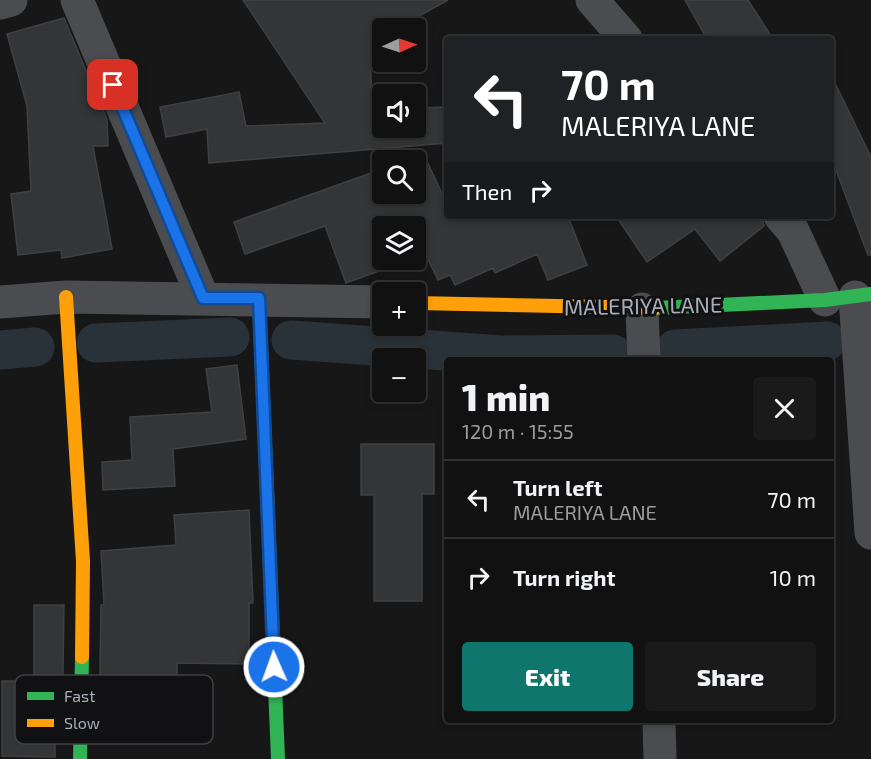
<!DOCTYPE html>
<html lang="en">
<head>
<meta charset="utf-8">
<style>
  :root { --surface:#111; --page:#1a1a1a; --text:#f1f3f6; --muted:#9c9d9f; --line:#303131; --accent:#0f766e }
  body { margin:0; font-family:"Exo 2",sans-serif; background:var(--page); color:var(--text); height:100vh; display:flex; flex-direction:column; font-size:22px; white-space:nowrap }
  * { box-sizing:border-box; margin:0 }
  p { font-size:20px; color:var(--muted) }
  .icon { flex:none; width:33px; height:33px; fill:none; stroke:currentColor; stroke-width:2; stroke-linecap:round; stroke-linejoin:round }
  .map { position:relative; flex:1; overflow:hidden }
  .panel { position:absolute; left:444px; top:357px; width:390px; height:366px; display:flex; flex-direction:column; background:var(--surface); border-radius:6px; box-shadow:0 3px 9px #0003,0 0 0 2px var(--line) }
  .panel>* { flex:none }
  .top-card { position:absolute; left:444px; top:36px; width:390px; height:183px; border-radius:6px; box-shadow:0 3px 9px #0003,0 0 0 2px var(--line); background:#202124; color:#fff; overflow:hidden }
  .needle { width:39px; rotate:87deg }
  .fabs { position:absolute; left:372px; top:18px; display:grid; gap:12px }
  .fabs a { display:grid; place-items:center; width:54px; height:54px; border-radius:6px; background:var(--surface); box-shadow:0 3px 9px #0003,0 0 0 2px var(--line); font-size:30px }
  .pin { position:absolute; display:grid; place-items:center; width:51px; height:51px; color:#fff; margin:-26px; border-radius:12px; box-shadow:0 3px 9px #0006 }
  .me { position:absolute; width:66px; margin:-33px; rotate:358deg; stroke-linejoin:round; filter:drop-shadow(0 0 4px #0008) }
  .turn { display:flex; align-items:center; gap:21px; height:126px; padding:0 18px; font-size:27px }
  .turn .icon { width:78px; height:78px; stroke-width:2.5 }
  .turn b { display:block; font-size:42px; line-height:51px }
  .then { display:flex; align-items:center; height:57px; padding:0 18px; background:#0003; gap:12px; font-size:22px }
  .round { display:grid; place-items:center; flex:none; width:63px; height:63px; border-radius:6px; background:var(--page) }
  .overview { display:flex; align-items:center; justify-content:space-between; height:102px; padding:0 18px }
  h1 { font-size:36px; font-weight:800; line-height:45px }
  .cta { display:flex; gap:12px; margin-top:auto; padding:12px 18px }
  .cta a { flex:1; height:69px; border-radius:6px; background:var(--accent); color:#fff; font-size:24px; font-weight:800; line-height:69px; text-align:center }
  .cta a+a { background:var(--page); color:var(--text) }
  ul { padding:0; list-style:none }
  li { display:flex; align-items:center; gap:18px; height:78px; padding:0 18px; border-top:2px solid var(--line) }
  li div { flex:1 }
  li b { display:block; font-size:22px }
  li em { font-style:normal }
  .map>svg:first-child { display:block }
</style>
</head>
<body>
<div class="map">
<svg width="871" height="759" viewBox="0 0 871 759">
  <rect width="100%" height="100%" fill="#171717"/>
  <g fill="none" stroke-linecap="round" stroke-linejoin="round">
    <g stroke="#2a3239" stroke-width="39">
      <path d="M291,340L501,355L613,354"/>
      <path d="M96,343L230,337"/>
      <path d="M675,349L827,341"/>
      <path d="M0,350L35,347"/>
    </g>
  </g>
  <g fill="#343537" stroke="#3f4043" stroke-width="1.5">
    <path d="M243,0H448L397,28H382V37L370,43L372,111L382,110V128H416V108L447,107V143L209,163L207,129L166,137L160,107L239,92L246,126L325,123Z"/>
    <path d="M685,0H748L773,39H707Z"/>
    <path d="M64,18L87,73L97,110L103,109L107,120L108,146H93L112,249L62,258L61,250L18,255L11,194L31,191L27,106L7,34Z"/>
    <path d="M831,75L871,157V255H868L831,157Z"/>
    <path d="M424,155L447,204V216H568L587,265L548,280L537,254L495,273L493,268L455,285L450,275L438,280L425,253L416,257V226H382V260H409L346,283L325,226L245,254L234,222L382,169V194H416V160H408Z"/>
    <path d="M616,216H762L764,226L720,261L695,229L647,262Z"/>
    <path d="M237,365L246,439L173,449L175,486L103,490L102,462L132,460L130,417L212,412L206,369Z"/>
    <path d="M361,444H434V494H422V601H374V495H361Z"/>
    <path d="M249,510L253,603H249V664L177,663V736L99,735L101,605H104L101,551L176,545L174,515Z"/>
    <path d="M34,605H64L62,735H55V757L2,756V681H34Z"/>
  </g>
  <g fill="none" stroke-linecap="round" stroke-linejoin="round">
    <g stroke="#4b4c50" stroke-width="33">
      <path d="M77,0L203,298"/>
      <path d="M592,0L626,39"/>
      <path d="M0,3L11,0"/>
      <path d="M780,216L793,231L825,300"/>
      <path d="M855,297L871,533"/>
      <path d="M0,302L66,297L382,302"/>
      <path d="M642,309L644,360"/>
      <path d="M659,720L660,759"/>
    </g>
    <g stroke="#30b455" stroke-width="14">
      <path d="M259,298L278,759"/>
      <path d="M655,308L825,300L871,294"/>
      <path d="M80,759L82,657"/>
    </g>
    <g stroke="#ff9f0a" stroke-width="14">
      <path d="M66,297L83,561L82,657"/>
      <path d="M416,303L655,308"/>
    </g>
  </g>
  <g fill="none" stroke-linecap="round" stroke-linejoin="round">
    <g stroke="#114b97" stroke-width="15">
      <path id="route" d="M113,85L203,298H259L274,667"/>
    </g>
    <use href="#route" stroke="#1a73e8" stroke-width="10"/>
  </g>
  <g text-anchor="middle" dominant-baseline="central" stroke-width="6" stroke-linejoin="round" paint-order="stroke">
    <g font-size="22" fill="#a8adb8" stroke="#111113">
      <text transform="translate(643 305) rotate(-1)">MALERIYA LANE</text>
    </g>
  </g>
  <rect x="15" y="675" width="198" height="69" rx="9" fill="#111113" stroke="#3e4045" stroke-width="1.5"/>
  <rect x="27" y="692" width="27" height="8" fill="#30b455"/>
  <rect x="27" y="719" width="27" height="8" fill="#ff9f0a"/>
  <g font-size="16" fill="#a8adb8">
    <text x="64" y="702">Fast</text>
    <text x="64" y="729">Slow</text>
  </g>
</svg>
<div class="fabs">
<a><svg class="needle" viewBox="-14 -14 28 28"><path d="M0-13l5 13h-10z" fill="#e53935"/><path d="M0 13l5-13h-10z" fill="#9c9d9f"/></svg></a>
<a><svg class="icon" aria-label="sound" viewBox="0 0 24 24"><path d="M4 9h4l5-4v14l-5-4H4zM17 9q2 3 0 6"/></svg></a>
<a><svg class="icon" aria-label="search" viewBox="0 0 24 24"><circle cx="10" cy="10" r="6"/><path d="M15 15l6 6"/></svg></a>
<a><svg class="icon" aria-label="layers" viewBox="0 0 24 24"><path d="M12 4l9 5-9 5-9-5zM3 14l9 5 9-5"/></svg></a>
<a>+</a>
<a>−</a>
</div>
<div class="pin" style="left:113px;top:85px;background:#d93025"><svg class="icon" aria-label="arrive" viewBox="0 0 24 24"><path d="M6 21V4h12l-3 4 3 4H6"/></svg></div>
<svg class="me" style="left:274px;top:667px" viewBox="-20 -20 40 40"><circle r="17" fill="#1a73e8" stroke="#fff" stroke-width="3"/><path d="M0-11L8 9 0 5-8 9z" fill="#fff"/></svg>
<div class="top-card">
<div class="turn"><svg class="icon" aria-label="left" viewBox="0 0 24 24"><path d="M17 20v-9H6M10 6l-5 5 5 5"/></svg><div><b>70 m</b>MALERIYA LANE</div></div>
<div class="then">Then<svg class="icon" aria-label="right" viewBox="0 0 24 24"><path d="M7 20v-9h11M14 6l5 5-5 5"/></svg></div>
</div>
<section class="panel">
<div class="overview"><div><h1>1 min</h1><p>120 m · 15:55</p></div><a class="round"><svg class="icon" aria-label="close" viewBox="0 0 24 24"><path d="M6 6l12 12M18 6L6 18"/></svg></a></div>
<ul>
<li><svg class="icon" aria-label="left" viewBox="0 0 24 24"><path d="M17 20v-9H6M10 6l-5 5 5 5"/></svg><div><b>Turn left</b><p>MALERIYA LANE</p></div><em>70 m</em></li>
<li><svg class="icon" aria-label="right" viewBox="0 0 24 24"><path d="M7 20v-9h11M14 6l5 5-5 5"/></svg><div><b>Turn right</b></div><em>10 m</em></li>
</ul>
<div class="cta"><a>Exit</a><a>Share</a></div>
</section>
</div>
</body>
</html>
